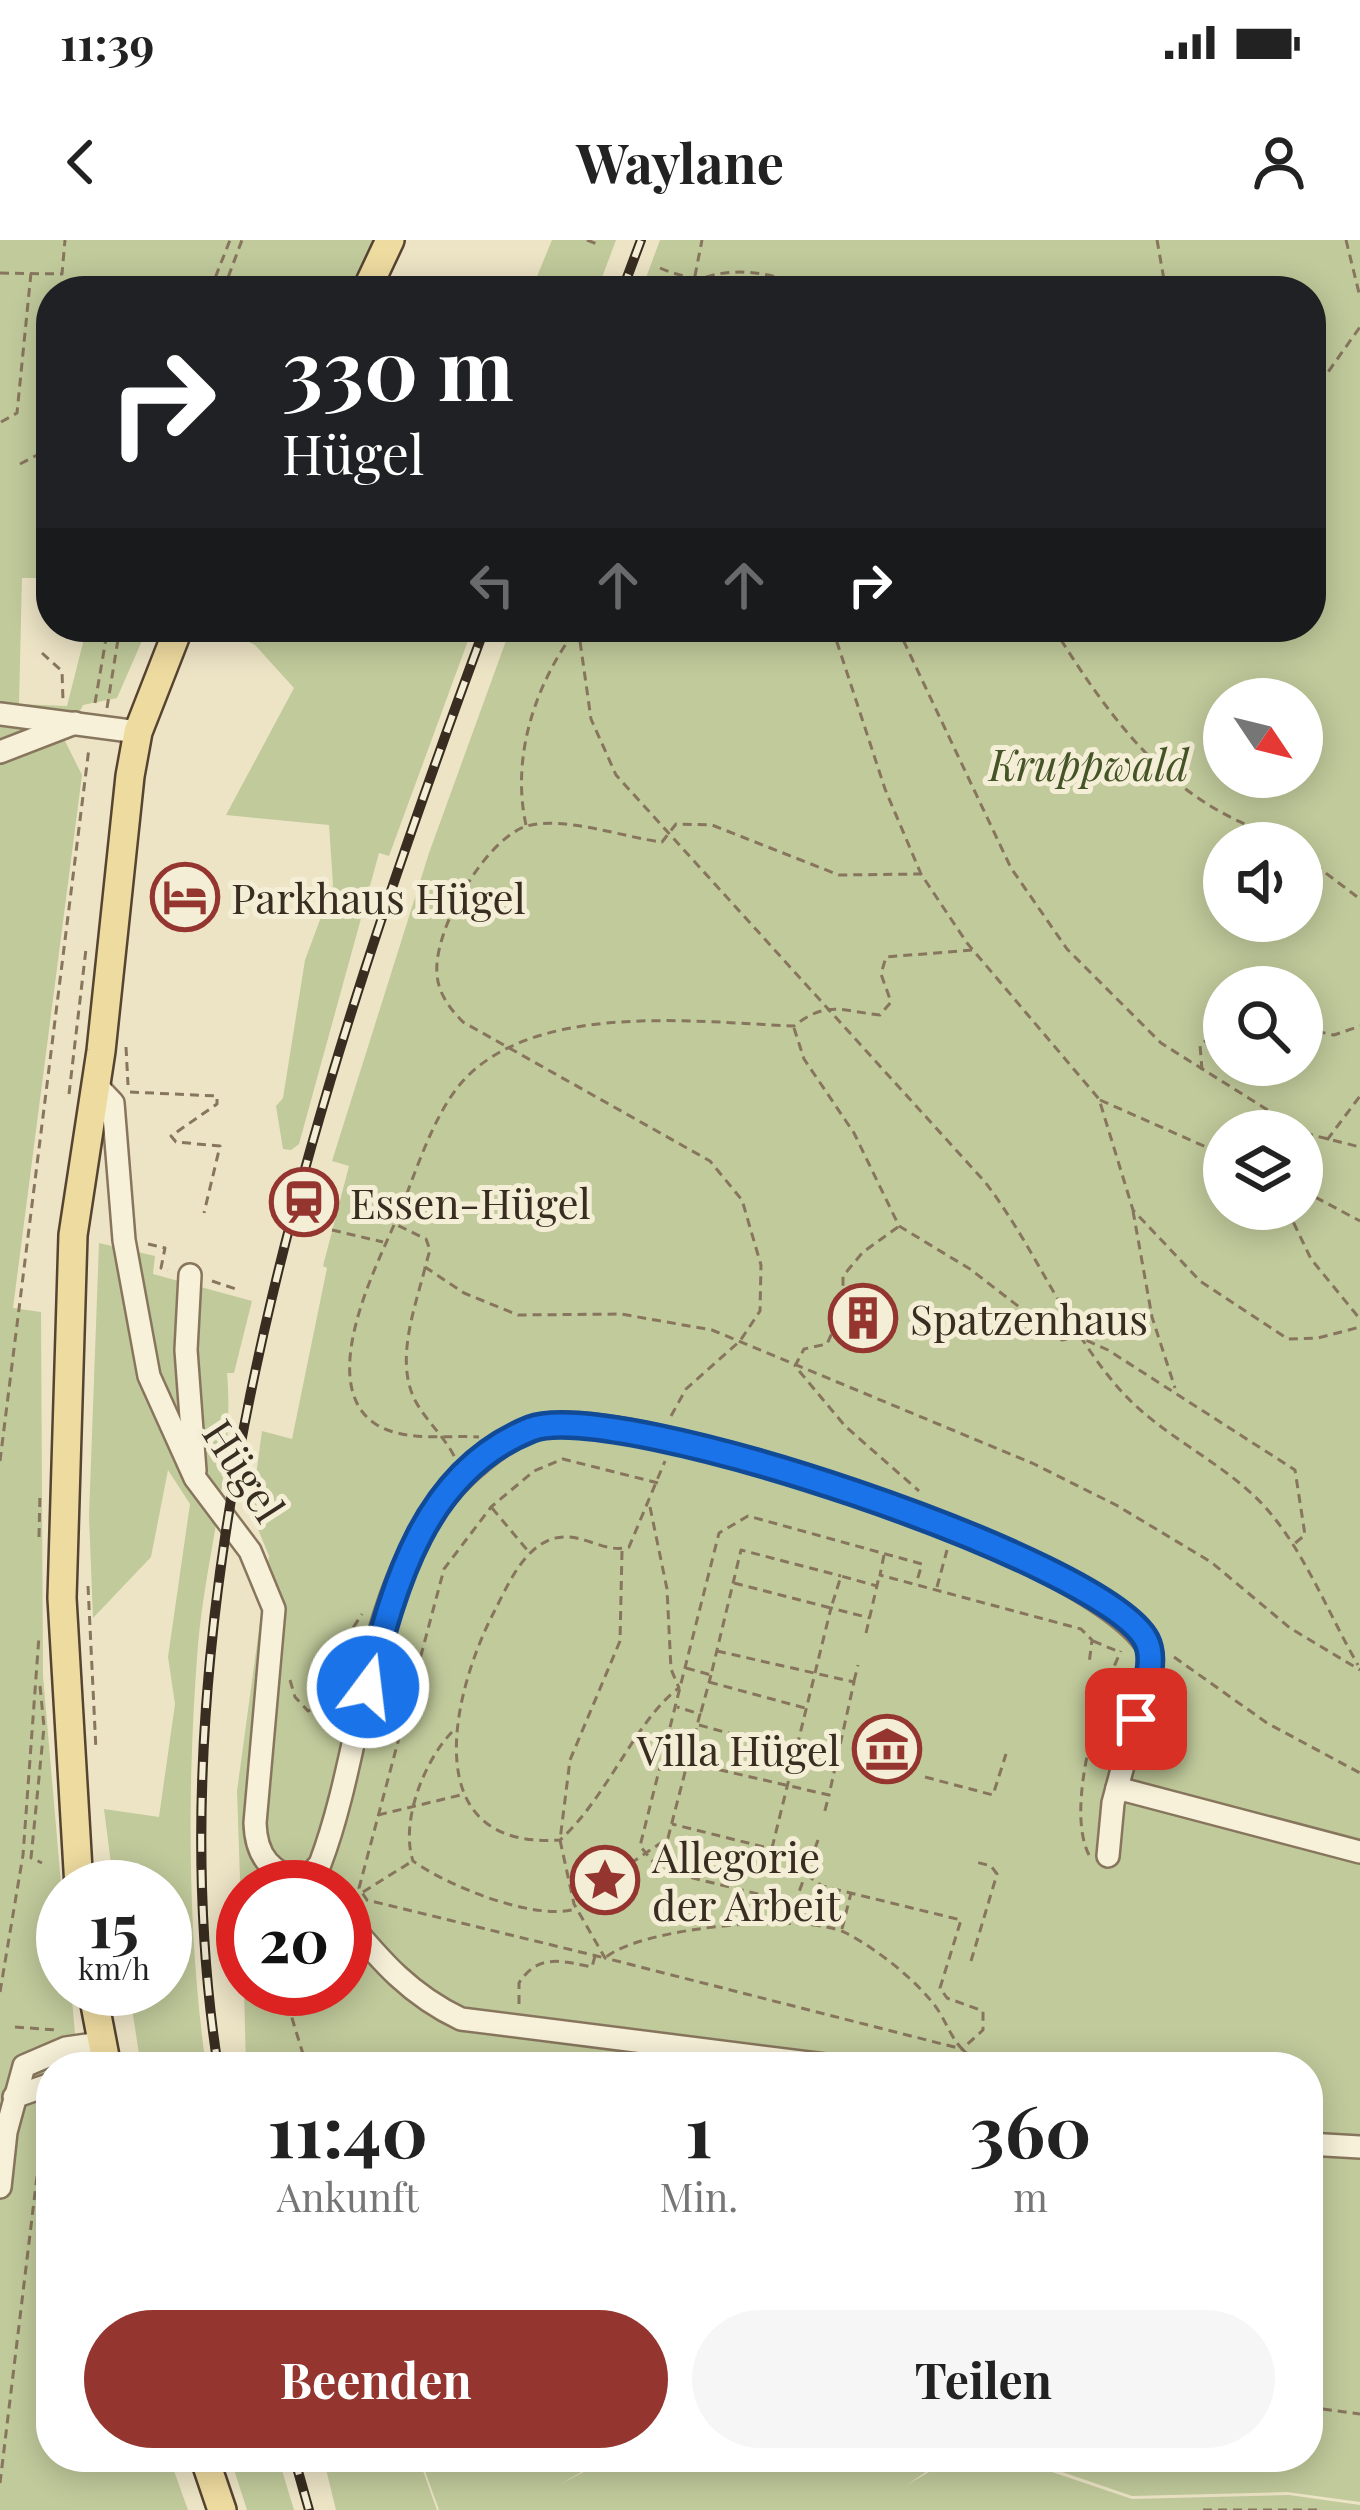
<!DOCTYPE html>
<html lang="de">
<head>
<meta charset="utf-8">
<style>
  :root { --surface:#fff; --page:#f6f6f6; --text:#222; --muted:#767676; --accent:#94362f }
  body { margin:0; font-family:"Playfair Display",serif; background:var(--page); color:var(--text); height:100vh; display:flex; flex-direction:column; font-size:45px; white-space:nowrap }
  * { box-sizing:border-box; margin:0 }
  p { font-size:39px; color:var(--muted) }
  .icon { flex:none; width:66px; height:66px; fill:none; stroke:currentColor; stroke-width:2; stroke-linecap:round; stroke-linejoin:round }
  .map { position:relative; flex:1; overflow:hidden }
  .details { position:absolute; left:36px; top:1812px; width:1287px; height:420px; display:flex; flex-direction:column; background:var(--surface); border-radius:48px; box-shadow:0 6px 30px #0003 }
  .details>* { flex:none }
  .guide { position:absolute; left:36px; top:36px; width:1290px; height:366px; border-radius:48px; box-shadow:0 6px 30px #0003; background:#202124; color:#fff; overflow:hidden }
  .needle { width:78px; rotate:125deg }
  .fabs { position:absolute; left:1203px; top:438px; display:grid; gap:24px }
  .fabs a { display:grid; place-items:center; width:120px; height:120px; border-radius:50%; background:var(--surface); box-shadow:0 6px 30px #0003; font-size:60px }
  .speed { position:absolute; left:36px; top:1620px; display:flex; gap:24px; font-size:60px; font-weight:700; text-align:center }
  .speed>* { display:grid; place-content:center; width:156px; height:156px; border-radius:50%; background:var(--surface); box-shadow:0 6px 30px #0003; line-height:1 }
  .speed small { font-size:30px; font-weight:400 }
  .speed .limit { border:18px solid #d22; background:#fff; color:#111 }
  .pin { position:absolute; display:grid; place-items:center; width:102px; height:102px; color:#fff; margin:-51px; border-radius:24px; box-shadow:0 6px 18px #0006 }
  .me { position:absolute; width:132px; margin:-66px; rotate:15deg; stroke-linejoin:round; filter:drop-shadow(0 0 9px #0008) }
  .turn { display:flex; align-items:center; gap:42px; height:252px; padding:0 48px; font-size:54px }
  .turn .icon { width:156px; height:156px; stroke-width:2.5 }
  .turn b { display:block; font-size:84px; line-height:102px }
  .lanes { display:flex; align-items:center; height:114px; padding:0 48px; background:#0003; justify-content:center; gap:60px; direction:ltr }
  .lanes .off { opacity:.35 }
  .eta { display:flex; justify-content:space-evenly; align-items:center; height:204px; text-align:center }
  .eta b { font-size:72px; font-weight:700; line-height:84px }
  .button { display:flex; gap:24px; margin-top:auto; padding:24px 48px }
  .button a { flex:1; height:138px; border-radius:72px; background:var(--accent); color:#fff; font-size:48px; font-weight:700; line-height:138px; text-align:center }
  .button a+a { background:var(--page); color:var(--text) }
  .status { display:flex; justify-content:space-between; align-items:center; height:84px; padding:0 60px; background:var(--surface); direction:ltr }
  .status svg { height:33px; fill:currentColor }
  header { display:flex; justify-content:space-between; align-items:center; height:156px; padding:0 48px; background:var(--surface); font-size:54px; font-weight:700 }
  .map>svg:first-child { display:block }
</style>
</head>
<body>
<div class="status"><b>11:39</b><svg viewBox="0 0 49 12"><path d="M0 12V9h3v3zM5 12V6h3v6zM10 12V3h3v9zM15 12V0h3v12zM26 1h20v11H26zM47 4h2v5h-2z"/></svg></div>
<header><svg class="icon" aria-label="back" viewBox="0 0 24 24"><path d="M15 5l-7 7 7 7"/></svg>Waylane<svg class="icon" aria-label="person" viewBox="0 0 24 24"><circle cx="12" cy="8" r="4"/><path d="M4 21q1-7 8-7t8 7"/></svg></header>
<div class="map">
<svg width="1360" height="2270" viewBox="0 0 1360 2270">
  <rect width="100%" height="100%" fill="#ede4c6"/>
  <g fill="#c1ca9b" fill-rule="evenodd">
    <path d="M0,0H378L349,51H51V227H41L36,338H22L19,464L67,466L87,387H148L117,458L83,465L65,501L82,535L13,1068L41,1072L43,1436L63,1667V1749H71L78,1827H51V2217H169L188,2270H0Z"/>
    <path d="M552,0H616L597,51H531Z"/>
    <path d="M660,0H1360V2262L1287,2252L1132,2256L1039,2224L1001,2219L934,2226L907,2245L934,2229L999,2223L1037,2227L1132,2259L1289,2255L1360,2265V2270H439L420,2217H607L559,2245L612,2217H694L725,2225L703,2217H1308V1827H246L244,1749H345V1647H243V1726L237,1551L269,1316L251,1272L262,1191L292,1199L327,1028L323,1026L349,926L332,921L429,613L511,387H1311V51H641ZM1224,459H1302V537H1224ZM1224,603H1302V681H1224ZM1224,747H1302V825H1224ZM1224,891H1302V969H1224Z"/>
    <path d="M220,387H473L389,616L379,613L299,904L291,910L283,909L276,866L283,858L305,720L333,645L329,585L226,575L294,448L255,405Z"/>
    <path d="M99,1003L155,1016L153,1034L252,1061L234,1133H227C235,1226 206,1313 198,1405C187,1543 187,1690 206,1827H141L129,1749H165V1647H114L104,1569L159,1577L175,1464L168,1417L190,1264L168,1230L151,1317L93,1378L89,1276Z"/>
    <path d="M230,2217H278L294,2270H247Z"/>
    <path d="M323,2217H418L437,2270H336Z"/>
  </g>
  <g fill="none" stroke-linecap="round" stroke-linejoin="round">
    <g stroke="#87765d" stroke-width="26">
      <g id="minor">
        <path d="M0,474L138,492"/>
        <path d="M0,512L75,483"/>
        <path d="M95,844L113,863L124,1000L149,1136L195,1238L250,1311L274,1369L255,1583C256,1617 271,1633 303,1642L320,1624C371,1490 362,1315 484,1219C505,1202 529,1187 556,1184C655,1173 1122,1323 1152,1417L1113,1563L1108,1616"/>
        <path d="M190,1035L186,1110L195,1231"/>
        <path d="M1117,1548L1360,1612"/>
        <path d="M345,1678C381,1721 410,1755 461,1779L841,1827"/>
        <path d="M14,1857L51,1844"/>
        <path d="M1308,1904L1360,1907"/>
        <path d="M0,1947L6,1892L24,1826L66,1808L101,1803"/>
      </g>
    </g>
    <g stroke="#554431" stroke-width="32">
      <g id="major">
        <path d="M366,51L390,0"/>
        <path d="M79,1647L62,1358L73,995L101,811L130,536L138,492L179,387"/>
        <path d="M92,1749L107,1827"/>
        <path d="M204,2217L222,2270"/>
      </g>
    </g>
    <g stroke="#87765d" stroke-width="3" stroke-dasharray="9 6" stroke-linecap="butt">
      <path d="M587,0L597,4"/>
      <path d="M1157,0L1166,51"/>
      <path d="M1346,0L1360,57"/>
      <path d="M660,28C687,40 712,39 738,51"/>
      <path d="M0,33L62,34L65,0"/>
      <path d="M692,43C733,22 779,35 819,51"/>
      <path d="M210,51L230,0"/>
      <path d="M223,51L242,0"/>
      <path d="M692,51L702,0"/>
      <path d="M1311,156L1360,87"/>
      <path d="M1,182L17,173L31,33"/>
      <path d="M20,224L39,214L51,215"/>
      <path d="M578,387L591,479L616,535L985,942C1034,1006 1063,1082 1115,1144C1154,1191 1207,1213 1251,1253C1299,1296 1326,1370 1358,1425"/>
      <path d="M832,387L885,549L921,634L967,703L1099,859L1133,970L1200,1041L1288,1099L1318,1098L1360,1087"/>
      <path d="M897,387L1011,628L1067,709L1161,803L1301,891"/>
      <path d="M1053,387C1095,455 1147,531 1219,571C1240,583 1264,592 1286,603"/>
      <path d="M42,413L62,431L63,461"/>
      <path d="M95,463L108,387"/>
      <path d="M107,468L120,387"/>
      <path d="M526,585C511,517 535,445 575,391"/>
      <path d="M1302,615L1360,659"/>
      <path d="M972,710L886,717L881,734L891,762L880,775C842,771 827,760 794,786C692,782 514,758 450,858C426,895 412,943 395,984L426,999L430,1010L425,1027L464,1053L518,1075L621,1074L712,1090L1032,1223L1116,1265L1211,1322L1290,1388L1360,1430"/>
      <path d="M794,788L804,819L854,893L899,986L970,1029L1062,1100L1079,1097L1108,1110L1295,1230L1305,1295L1294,1304"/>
      <path d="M1302,788L1334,795L1360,786"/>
      <path d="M126,807L128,845"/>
      <path d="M1202,830L1200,805L1224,787"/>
      <path d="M130,852L217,856V864L171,896L176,902L220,906L204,973"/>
      <path d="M69,854L86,709"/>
      <path d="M1100,860L1224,915"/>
      <path d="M1304,893L1360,907"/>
      <path d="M1327,900L1360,856"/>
      <path d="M1302,950L1360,981"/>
      <path d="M1287,969L1311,1019L1360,1079"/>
      <path d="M1133,971L1152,1077L1175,1148"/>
      <path d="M394,985C373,1033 316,1147 377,1185C405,1202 448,1195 479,1197"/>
      <path d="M898,987L863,1012L843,1036V1069L827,1104L804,1109L795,1126L845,1186L919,1251"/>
      <path d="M332,990L383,1002"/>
      <path d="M148,1004L165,1008L161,1028L168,1030"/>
      <path d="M425,1028C415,1068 394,1122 416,1162C427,1182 445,1197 455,1218"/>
      <path d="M212,1041L239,1050"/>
      <path d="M671,1176L686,1149L740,1101L760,1071L761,1025L742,960L710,921L463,782C450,769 438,753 437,734C433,691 483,603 524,587C560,574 625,598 662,602L676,584L712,585L839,635L921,634"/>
      <path d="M0,1221L89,508"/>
      <path d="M658,1243L563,1219L534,1231L491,1267L444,1329L359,1648L367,1660L605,1718C640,1687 805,1672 846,1693C877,1709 919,1742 938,1770C947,1784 951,1797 962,1809L983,1790V1771L947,1758L940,1748L961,1680L822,1646L772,1609L672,1584"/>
      <path d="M650,1267L667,1349L671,1429L679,1448C637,1478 607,1558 560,1600C416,1610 451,1455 494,1372C507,1347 521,1312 549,1300C579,1288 603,1315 629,1307L665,1221"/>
      <path d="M492,1268L528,1311"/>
      <path d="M39,1297L40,1252"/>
      <path d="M622,1311L620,1401L570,1520L560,1600L574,1664L605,1718L962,1809L981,1827"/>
      <path d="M884,1315L880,1335L1081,1389L1092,1400L1089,1424"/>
      <path d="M734,1343L831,1368L841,1336L877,1346"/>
      <path d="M88,1346L96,1510"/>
      <path d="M937,1347L947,1310"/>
      <path d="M866,1393L879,1337"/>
      <path d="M1093,1401L1117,1411"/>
      <path d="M717,1411L854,1442L829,1555"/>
      <path d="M1174,1417L1267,1483L1360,1533"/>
      <path d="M686,1428L711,1435L741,1310L841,1336"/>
      <path d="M290,1440L295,1457L308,1471L317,1468L342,1405L362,1374"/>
      <path d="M854,1441L858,1425"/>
      <path d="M709,1442L805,1468"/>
      <path d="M40,1446L44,1487L31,1618L42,1623"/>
      <path d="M701,1472L711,1435"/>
      <path d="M699,1485L794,1511"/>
      <path d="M452,1492C424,1521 400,1582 413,1621C448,1646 533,1681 576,1669"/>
      <path d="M690,1523L829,1555L824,1574"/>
      <path d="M925,1537L993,1555L1006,1514"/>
      <path d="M378,1575L465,1554"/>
      <path d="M818,1600L795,1663L660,1630L640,1606L719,1293L748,1276L922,1324L916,1344"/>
      <path d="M772,1608L831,1368L870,1378"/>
      <path d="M1089,1615C1065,1568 1099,1457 1121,1411"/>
      <path d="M618,1632L668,1598L700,1474L677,1467"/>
      <path d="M363,1652L411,1622"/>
      <path d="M842,1689L851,1653"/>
      <path d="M971,1721L997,1634L991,1626L976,1622"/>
      <path d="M283,1749L307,1827"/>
      <path d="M0,1752L23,1615L39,1396"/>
      <path d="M519,1764V1743C538,1713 562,1721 592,1727L595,1716"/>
      <path d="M15,1787L56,1790"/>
      <path d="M566,1815L577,1827"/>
      <path d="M1308,2167L1360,2174"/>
      <path d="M0,2243L45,1870"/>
      <path d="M1203,2270H1319"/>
    </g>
    <use href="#minor" stroke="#f7f1d9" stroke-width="21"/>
    <use href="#major" stroke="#eedba0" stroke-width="27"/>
    <g stroke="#382d20" stroke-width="10">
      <g id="rail">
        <path d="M622,51L641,0"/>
        <path d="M218,1827C145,1355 323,825 485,387"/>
        <path d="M294,2217L309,2270"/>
      </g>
    </g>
    <use href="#rail" stroke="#f4eed6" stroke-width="6" stroke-dasharray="18" stroke-linecap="butt"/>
  </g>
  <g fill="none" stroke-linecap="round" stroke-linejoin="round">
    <g stroke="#114b97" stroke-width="30">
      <path id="route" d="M368,1447C394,1347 423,1232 531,1189C614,1157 1105,1321 1146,1400C1158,1423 1142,1456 1136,1479"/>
    </g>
    <use href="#route" stroke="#1a73e8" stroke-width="21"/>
  </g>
  <defs>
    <g id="hotel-ring" transform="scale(3.45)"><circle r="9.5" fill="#f4eed6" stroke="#94362f" stroke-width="1.5"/><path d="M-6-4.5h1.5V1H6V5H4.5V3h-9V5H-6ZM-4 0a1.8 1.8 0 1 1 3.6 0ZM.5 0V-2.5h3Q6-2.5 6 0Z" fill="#94362f"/></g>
    <g id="station-ring" transform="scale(3.45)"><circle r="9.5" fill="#f4eed6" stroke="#94362f" stroke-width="1.5"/><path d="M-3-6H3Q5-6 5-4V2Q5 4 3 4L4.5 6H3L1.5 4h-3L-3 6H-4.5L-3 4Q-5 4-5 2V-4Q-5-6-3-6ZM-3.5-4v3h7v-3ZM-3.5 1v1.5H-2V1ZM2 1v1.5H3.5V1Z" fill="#94362f"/></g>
    <g id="building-ring" transform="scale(3.45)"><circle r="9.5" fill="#f4eed6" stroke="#94362f" stroke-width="1.5"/><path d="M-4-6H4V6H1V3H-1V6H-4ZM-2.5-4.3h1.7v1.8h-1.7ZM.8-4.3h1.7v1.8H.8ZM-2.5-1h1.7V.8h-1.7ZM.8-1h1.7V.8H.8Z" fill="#94362f"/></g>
    <g id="museum-ring" transform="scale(3.45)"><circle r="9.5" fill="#f4eed6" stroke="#94362f" stroke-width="1.5"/><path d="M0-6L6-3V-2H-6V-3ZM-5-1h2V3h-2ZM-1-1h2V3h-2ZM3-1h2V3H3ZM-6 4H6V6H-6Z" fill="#94362f"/></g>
    <g id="sight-ring" transform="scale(3.45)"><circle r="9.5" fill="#f4eed6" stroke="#94362f" stroke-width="1.5"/><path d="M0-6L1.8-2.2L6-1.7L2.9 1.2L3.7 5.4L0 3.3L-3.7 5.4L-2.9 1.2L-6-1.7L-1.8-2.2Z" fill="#94362f"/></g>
  </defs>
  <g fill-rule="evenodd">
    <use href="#hotel-ring" x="185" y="657"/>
    <use href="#station-ring" x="304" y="962"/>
    <use href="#building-ring" x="863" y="1078"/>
    <use href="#museum-ring" x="887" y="1509"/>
    <use href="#sight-ring" x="605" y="1640"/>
  </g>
  <g text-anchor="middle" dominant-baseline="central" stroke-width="10" stroke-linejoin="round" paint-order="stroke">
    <g font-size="42" font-style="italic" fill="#455427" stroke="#f4eed6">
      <text x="1089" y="524">Kruppwald</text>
    </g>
    <g font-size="42" fill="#382d20" stroke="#f4eed6" text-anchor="start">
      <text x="231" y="657">Parkhaus Hügel</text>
      <text x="350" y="962">Essen-Hügel</text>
      <text x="910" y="1078">Spatzenhaus</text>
      <text x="840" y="1509" text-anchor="end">Villa Hügel</text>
      <text x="652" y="1616">Allegorie<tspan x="652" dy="48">der Arbeit</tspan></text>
    </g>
    <g font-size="42" fill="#382d20" stroke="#f4eed6">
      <text transform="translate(245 1230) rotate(57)">Hügel</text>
    </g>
  </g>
</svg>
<div class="fabs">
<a><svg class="needle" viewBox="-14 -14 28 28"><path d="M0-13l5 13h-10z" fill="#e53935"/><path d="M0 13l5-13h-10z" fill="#767676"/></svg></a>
<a><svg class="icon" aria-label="sound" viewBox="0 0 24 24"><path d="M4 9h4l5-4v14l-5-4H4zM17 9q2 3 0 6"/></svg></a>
<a><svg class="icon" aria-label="search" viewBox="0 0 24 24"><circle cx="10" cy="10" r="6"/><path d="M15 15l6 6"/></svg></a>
<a><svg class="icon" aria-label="layers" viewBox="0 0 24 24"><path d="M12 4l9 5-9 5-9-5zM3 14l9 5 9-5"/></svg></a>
</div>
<div class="speed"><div>15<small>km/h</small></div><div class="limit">20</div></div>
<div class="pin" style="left:1136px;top:1479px;background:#d93025"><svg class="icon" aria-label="arrive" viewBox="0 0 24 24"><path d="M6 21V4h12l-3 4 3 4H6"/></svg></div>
<svg class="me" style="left:368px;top:1447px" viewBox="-20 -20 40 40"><circle r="17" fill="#1a73e8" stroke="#fff" stroke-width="3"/><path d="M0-11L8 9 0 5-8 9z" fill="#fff"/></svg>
<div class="guide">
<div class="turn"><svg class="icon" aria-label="right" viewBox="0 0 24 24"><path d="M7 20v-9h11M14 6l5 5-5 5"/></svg><div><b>330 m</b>Hügel</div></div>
<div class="lanes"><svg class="icon off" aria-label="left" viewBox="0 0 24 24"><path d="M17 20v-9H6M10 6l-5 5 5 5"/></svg><svg class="icon off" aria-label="ahead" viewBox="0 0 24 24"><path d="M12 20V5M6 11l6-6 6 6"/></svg><svg class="icon off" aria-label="ahead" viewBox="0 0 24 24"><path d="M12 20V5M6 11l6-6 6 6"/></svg><svg class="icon" aria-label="right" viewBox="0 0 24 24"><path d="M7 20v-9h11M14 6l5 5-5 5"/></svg></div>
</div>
<section class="details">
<div class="eta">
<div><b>11:40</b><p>Ankunft</p></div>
<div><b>1</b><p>Min.</p></div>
<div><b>360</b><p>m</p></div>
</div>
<div class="button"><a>Beenden</a><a>Teilen</a></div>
</section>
</div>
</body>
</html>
